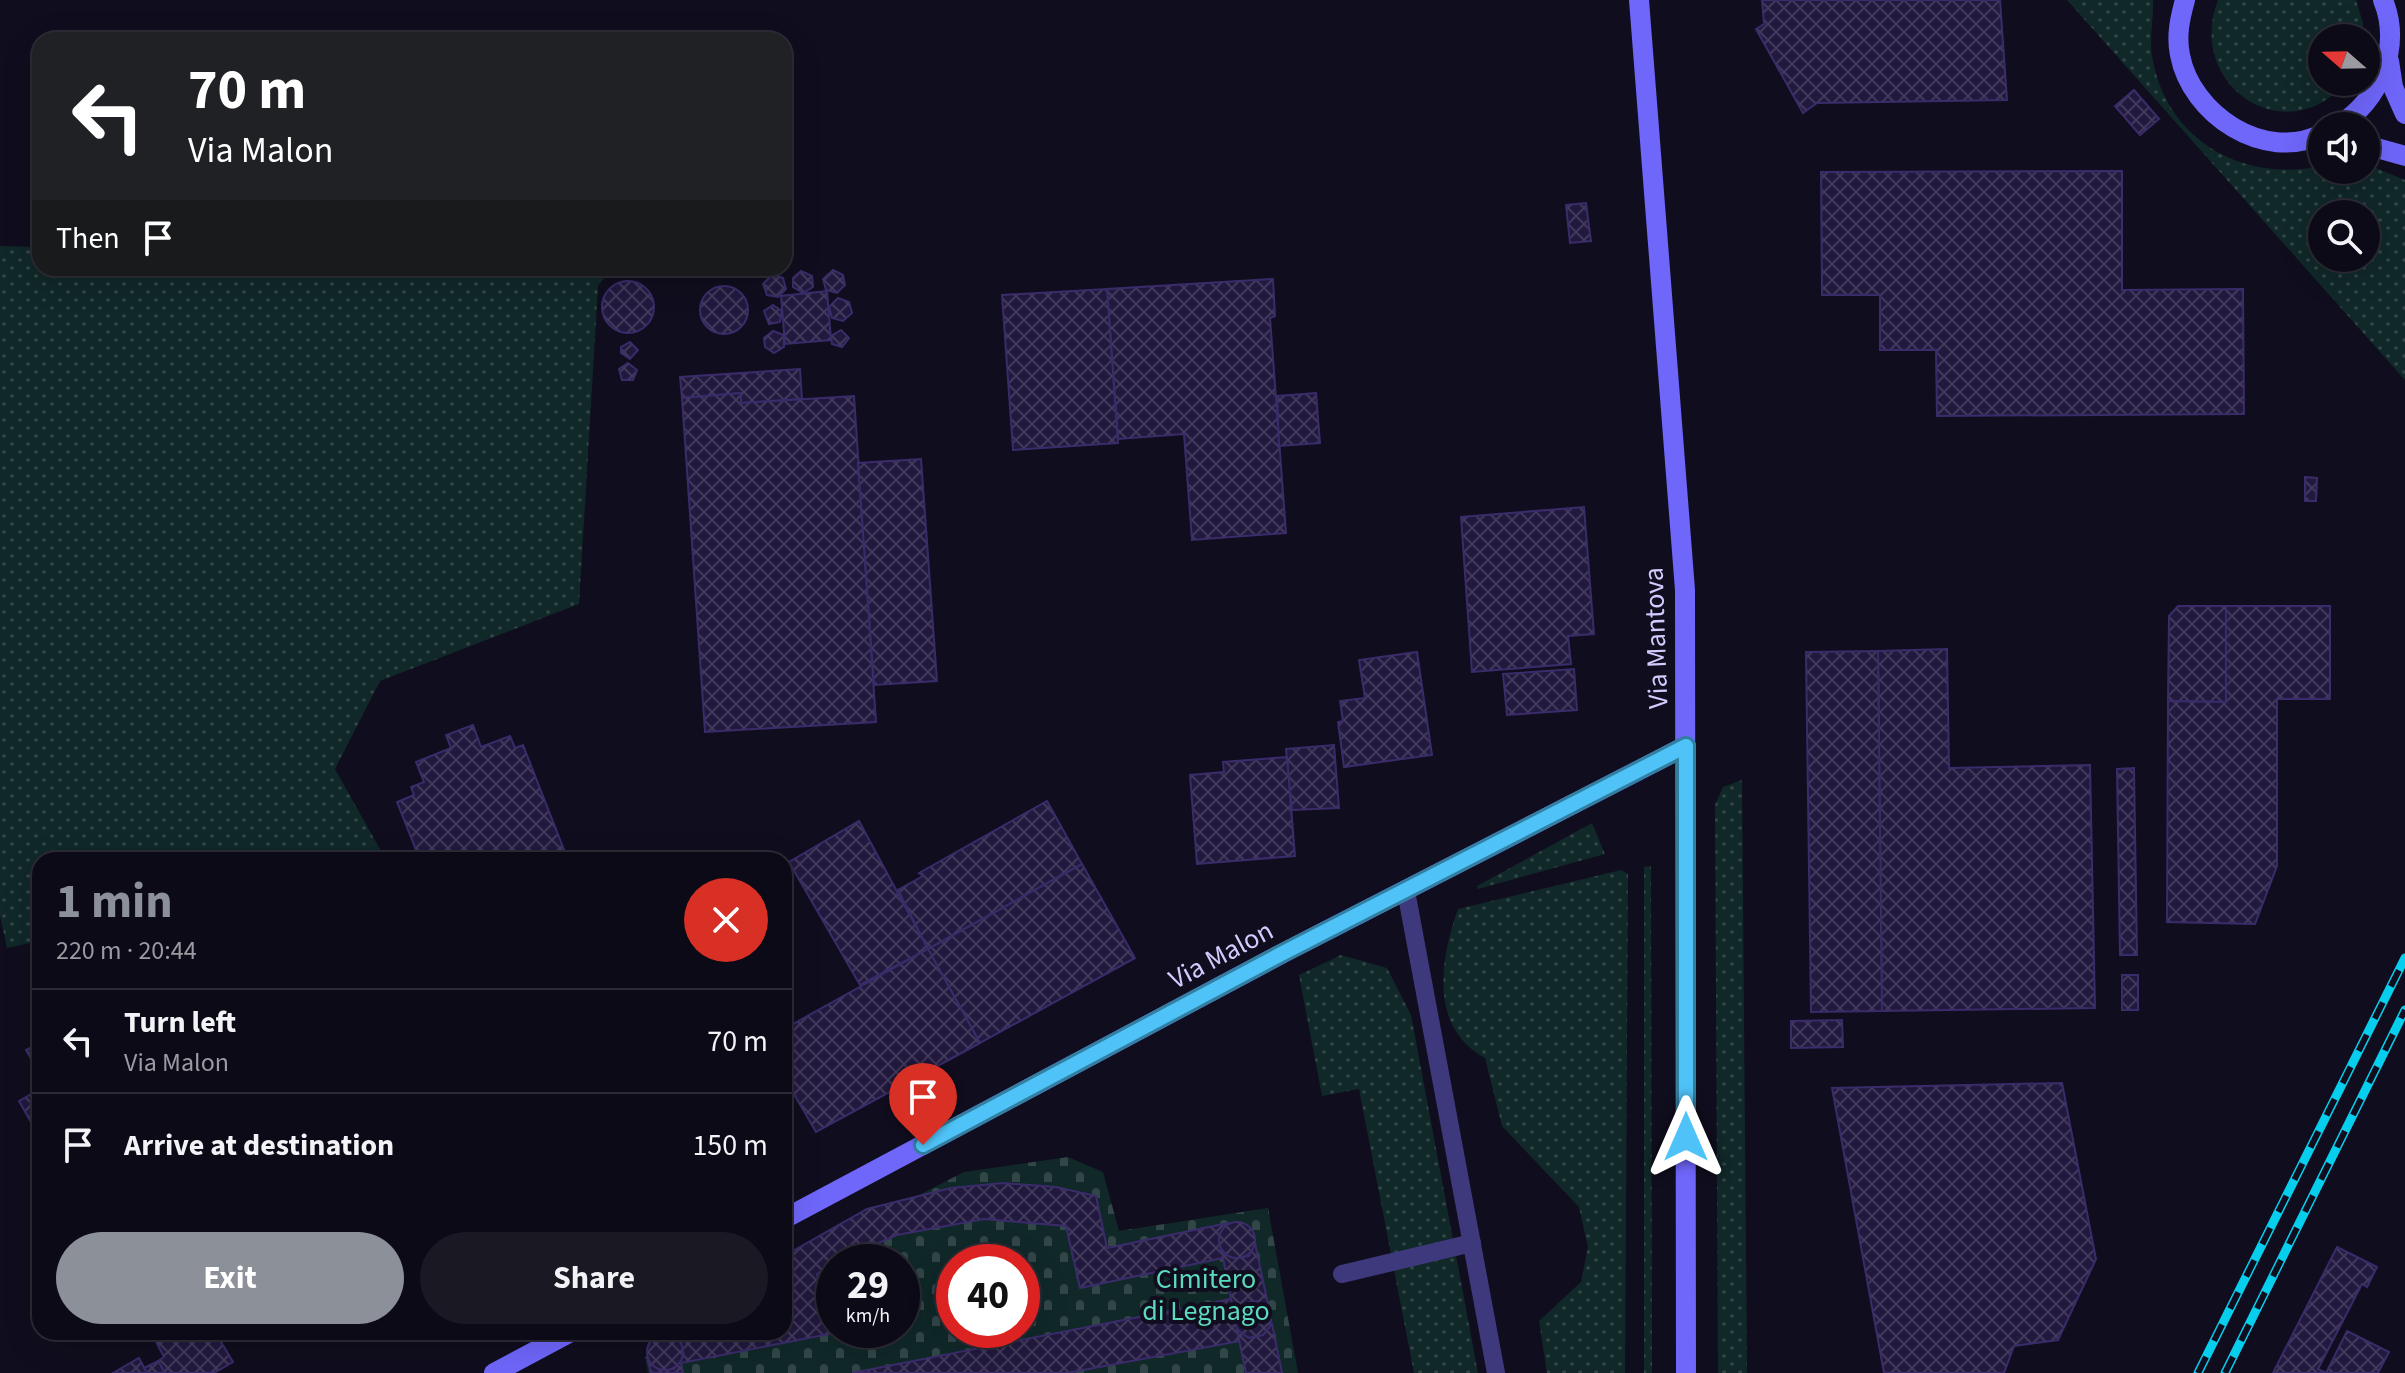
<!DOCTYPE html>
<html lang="en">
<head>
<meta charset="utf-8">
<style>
  :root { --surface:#0c0a16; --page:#1a1823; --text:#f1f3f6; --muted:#9a9aa1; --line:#2c2b35; --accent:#8c9099 }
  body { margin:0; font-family:"Source Sans 3",sans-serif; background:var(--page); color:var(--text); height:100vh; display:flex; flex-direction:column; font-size:30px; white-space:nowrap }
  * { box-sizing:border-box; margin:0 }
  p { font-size:26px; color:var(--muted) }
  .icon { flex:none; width:44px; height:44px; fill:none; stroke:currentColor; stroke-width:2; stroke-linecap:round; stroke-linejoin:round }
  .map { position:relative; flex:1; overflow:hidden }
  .details { position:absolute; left:32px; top:852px; width:760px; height:488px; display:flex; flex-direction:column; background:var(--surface); border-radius:24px; box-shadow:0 8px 32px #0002,0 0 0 2px var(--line) }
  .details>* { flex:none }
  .hud { position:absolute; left:32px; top:32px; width:760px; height:244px; border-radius:24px; box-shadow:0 8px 32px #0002,0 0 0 2px var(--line); background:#202124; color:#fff; overflow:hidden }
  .needle { width:52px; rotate:290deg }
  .buttons { position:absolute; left:2308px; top:24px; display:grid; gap:16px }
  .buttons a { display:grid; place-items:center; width:72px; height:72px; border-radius:50%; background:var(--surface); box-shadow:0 8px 32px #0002,0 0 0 2px var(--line); font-size:40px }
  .speed { position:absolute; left:816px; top:1244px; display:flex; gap:16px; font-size:40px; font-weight:700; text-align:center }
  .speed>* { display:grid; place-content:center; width:104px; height:104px; border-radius:50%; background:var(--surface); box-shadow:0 8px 32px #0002,0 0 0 2px var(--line); line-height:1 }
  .speed small { font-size:20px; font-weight:400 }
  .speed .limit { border:12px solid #d22; background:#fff; color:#111 }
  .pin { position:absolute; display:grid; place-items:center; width:68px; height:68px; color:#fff; margin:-82px -34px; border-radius:50% 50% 50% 0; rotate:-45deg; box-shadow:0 0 8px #0007 }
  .pin .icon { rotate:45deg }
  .me { position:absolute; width:88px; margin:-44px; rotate:0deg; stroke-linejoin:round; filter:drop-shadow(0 0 6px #0008) }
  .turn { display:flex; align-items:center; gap:28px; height:168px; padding:0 24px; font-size:36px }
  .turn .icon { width:104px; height:104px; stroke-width:2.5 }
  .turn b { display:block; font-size:56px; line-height:68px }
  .then { display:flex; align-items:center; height:76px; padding:0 24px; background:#0003; gap:16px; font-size:30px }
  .round { display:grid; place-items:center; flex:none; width:84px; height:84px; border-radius:42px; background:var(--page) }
  .summary { display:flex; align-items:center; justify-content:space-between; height:136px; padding:0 24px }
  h1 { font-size:48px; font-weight:700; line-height:60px; color:var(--accent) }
  .primary-button { display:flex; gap:16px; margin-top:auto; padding:16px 24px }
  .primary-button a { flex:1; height:92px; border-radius:48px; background:var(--accent); color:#fff; font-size:32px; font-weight:700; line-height:92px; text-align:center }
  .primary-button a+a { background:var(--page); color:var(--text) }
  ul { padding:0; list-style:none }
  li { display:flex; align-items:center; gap:24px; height:104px; padding:0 24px; border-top:2px solid var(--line) }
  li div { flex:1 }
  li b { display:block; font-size:30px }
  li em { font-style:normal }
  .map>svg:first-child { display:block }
</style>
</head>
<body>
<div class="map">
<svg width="2405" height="1373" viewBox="0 0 2405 1373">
  <defs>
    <pattern id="grass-dots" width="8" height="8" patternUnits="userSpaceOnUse" patternTransform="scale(2)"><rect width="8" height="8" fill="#102828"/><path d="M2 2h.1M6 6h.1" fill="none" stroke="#324648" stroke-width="1.8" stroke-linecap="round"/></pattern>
    <pattern id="cemetery-stones" width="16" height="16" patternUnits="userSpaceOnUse" patternTransform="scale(2)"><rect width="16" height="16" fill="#102828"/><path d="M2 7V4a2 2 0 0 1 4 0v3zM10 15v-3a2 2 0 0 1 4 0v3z" fill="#324648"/></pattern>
    <pattern id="building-cross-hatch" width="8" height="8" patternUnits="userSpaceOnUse" patternTransform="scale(2)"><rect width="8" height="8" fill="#22193e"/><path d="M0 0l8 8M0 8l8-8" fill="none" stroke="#41395b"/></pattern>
  </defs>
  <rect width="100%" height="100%" fill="#100d1e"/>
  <g fill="url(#grass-dots)" fill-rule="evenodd">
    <path d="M2067,0H2153C2154,18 2149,38 2152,56C2166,140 2242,183 2322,166V170H2366V164L2405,180V380ZM2366,214V258H2322V214Z"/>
    <path d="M2218,0H2356L2363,23V38H2322V82H2346C2286,153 2185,85 2218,0Z"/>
    <path d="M0,246L40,247V268H612L598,286L579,604L380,681L335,769L386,860H40V941L7,948L0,916Z"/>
    <path d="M1742,780L1747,1373H1718L1715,805L1723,787Z"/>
    <path d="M1592,823L1605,854L1478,889L1477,886Z"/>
    <path d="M1651,866L1652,1373H1644V867Z"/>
    <path d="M1621,870L1628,874L1625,1373H1547L1539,1321L1581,1282L1588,1247L1579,1207L1502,1126L1485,1058C1429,1028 1440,959 1458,909Z"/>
    <path d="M1341,955L1387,968L1411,1015L1478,1373H1414L1359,1089L1322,1096L1299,975Z"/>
  </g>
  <path fill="url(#cemetery-stones)" fill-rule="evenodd" d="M1068,1157L1103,1172L1119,1231L1268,1208L1298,1373H648L645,1357L725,1332H784L795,1310L790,1258L876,1225L919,1195L964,1172ZM834,1262H902V1330H834ZM954,1262H1022V1330H954Z"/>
  <g fill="url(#building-cross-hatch)" stroke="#3a2c6a" stroke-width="2">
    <path d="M1762,0H2000L2007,100L1817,103L1803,113L1756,29L1764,24Z"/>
    <path d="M2134,90L2159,119L2140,135L2115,106Z"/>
    <path d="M2122,171V290L2243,289L2244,414L1937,416L1936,350H1880V295H1822L1821,172Z"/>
    <path d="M1586,203L1591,241L1570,243L1566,205Z"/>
    <path d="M833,270L843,275L845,285L837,293L826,290L823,279Z"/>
    <path d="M801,271L812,276L813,287L803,293L793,287V278Z"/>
    <path d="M773,274L783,278L786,289L778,297L767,295L763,284Z"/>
    <path d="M1273,279L1275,316L1270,318L1286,533L1192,540L1184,434L1118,439L1107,289Z"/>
    <circle cx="628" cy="307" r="26"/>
    <circle cx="724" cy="310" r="24"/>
    <path d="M1107,289L1118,443L1013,450L1002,295Z"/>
    <path d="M827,291L831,340L785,344L781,296Z"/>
    <path d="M838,298L849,302L852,313L843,321L832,318L829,307Z"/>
    <path d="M773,305L782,311L780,322L769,324L764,311Z"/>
    <path d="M841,330L849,338L842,347L832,344L831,336Z"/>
    <path d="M773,331L784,335V347L774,353L765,347L764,338Z"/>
    <path d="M630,342L638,350L630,359L621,353V347Z"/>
    <path d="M628,363L637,370L633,380H622L619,369Z"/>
    <path d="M800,369L802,399L741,403V393L682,398L680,377Z"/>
    <path d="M741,393V403L854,396L876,722L705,732L682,398Z"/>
    <path d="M1316,393L1320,443L1279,446L1277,396Z"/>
    <path d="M921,459L937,681L874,685L858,463Z"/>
    <path d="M2305,477L2317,478L2316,501H2305Z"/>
    <path d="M1584,507L1594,634L1568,636L1571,664L1472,672L1461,517Z"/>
    <path d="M2178,606H2226V702L2168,701L2169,616Z"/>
    <path d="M2226,606H2330V699H2277V866L2255,924L2167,922L2168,701L2226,702Z"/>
    <path d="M1947,649L1949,768L2090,765L2095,1008L1882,1011L1878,651Z"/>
    <path d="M1878,651L1882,1011L1811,1012L1806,652Z"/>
    <path d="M1417,652L1432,755L1344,767L1338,722L1343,721L1340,701L1365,698L1359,660Z"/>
    <path d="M1574,669L1577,710L1507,715L1503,674Z"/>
    <path d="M473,725L481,747L510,736L515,748L523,745L568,860H420L397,802L414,795L411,787L424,782L416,762L451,748L446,735Z"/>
    <path d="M1334,745L1339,808L1292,810L1286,749Z"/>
    <path d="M1287,757L1295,856L1197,864L1190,775L1224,772L1223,762Z"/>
    <path d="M2134,768L2137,955H2120L2117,769Z"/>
    <path d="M1047,801L1082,864L928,949L898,890L923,876L919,873Z"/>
    <path d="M859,821L928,949L860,985L789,862Z"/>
    <path d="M1082,864L1135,958L980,1043L928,949Z"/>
    <path d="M928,949L980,1043L816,1132L784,1077V1029Z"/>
    <rect x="2122" y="975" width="16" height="35"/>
    <path d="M1842,1020L1843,1047L1791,1048V1021Z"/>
    <path d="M40,1043V1074L26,1050Z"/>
    <path d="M2062,1083L2096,1259L2058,1340L2014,1346L2004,1373H1884L1832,1088Z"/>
    <path d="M40,1089V1138L19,1101Z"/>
    <path d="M1003,1183L1056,1187L1096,1196L1107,1248L1228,1223L1220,1236L1221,1252L1233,1258L1249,1256L1255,1243L1269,1309L1257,1301L1243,1304L1235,1314L1237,1330L1223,1258L1080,1288L1066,1226L984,1219L897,1235L834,1262L817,1274L829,1334L681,1363L683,1373H651L648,1361L659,1370L674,1369L684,1355L680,1340L667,1334L784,1332V1307L789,1306L784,1256L867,1209L951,1188Z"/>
    <circle cx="1237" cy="1240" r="18"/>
    <path d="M2337,1247L2377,1267L2367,1287L2362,1284L2318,1369L2326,1373H2273Z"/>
    <path d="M1231,1299L1240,1341L1067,1373H852Z"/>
    <circle cx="1253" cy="1320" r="18"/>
    <path d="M1272,1324L1282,1373H1246L1237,1330L1249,1338L1263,1335Z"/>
    <path d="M2347,1331L2389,1352L2378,1373H2326Z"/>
    <path d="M151,1332H215L233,1362L214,1373H165L158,1361L164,1357Z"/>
    <circle cx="665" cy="1352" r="18"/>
    <path d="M139,1358L147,1373H113Z"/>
    <path d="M158,1361L165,1373H147L144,1368Z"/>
  </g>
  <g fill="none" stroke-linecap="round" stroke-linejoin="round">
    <g stroke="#3e397c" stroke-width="18">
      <path d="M1406,891L1496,1373"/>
      <path d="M1342,1274L1472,1243"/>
    </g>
    <g stroke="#6f66fa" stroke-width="20">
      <path d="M1639,0L1685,590L1686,1373"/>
      <path d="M2185,0C2180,18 2176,36 2180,55C2191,114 2264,163 2322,134"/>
      <path d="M2389,61L2393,87L2405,114"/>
      <path d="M2338,126C2380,100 2402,47 2383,0"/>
      <path d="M2366,145L2405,156"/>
      <path d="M784,1219L1283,953L1686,746"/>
      <path d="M494,1373L571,1332"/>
    </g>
    <g stroke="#08ceed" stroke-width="9">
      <g id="rail">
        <path d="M2198,1373L2405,958"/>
        <path d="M2225,1373L2405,1010"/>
      </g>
    </g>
    <use href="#rail" stroke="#100d1e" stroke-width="6" stroke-dasharray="18" stroke-linecap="butt"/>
  </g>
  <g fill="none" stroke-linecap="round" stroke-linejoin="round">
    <g stroke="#337fa1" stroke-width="20">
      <path id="route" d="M923,1145L1283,953L1686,746V1137"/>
    </g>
    <use href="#route" stroke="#4fc3f7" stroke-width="14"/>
  </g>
  <g text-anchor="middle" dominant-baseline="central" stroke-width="8" stroke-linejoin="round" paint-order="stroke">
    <g font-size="28" fill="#d3cbfd" stroke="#100d1e">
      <text transform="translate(1656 638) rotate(-92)">Via Mantova</text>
      <text transform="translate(1221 955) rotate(-28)">Via Malon</text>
    </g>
    <g font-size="28" fill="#5bdabf" stroke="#100d1e">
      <text x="1206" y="1279">Cimitero<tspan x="1206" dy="32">di Legnago</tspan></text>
    </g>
  </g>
</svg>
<div class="buttons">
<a><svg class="needle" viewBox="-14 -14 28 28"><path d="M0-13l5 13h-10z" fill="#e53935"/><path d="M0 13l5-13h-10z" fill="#9a9aa1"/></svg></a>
<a><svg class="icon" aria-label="sound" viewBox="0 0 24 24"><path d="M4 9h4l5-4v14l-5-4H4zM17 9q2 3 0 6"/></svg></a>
<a><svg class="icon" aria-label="search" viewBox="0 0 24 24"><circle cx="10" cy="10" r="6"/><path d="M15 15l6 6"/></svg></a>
</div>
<div class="speed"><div>29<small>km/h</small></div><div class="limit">40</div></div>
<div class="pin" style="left:923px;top:1145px;background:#d93025"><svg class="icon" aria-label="arrive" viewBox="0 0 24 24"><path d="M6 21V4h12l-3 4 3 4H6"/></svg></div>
<svg class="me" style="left:1686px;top:1137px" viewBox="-20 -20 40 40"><path d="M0-17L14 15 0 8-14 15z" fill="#4fc3f7" stroke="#fff" stroke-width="4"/></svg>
<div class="hud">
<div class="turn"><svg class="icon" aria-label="left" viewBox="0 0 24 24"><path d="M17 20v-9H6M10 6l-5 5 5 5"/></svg><div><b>70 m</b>Via Malon</div></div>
<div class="then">Then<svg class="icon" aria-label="arrive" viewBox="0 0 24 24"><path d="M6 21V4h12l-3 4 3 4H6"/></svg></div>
</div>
<section class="details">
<div class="summary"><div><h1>1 min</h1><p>220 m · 20:44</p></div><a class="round" style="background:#d93025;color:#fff"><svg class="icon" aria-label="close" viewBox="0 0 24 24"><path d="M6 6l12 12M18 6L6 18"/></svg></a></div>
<ul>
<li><svg class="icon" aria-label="left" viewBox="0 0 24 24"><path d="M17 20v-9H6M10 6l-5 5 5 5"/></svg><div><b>Turn left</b><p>Via Malon</p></div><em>70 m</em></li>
<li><svg class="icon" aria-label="arrive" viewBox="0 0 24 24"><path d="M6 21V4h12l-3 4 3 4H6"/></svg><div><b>Arrive at destination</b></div><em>150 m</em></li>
</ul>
<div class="primary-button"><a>Exit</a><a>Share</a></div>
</section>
</div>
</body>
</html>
